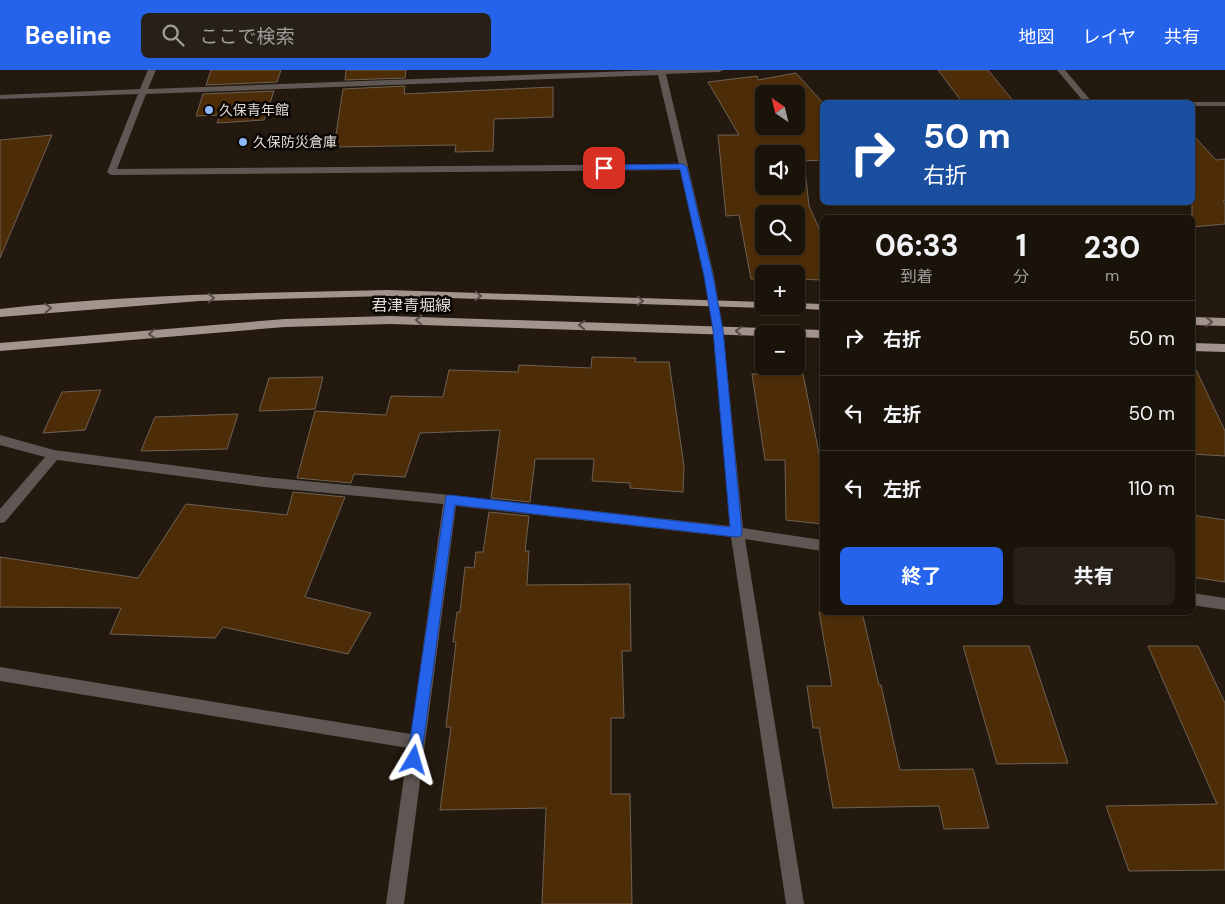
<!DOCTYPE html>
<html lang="ja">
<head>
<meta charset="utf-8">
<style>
  :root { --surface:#1a130a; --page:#272018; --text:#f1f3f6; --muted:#9f9e9c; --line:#38322b; --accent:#2563eb }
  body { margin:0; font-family:"DM Sans","Noto Sans JP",sans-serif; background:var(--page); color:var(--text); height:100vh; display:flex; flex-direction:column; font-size:19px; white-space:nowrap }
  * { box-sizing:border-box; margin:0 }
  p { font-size:16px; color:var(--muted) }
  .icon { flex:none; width:28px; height:28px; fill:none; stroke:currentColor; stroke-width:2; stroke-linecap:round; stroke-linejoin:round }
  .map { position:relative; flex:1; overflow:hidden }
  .side { position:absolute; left:820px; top:145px; width:375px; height:400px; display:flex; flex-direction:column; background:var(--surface); border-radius:8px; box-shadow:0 1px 4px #0004,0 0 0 1px var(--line) }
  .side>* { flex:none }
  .top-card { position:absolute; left:820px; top:30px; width:375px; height:105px; border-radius:8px; box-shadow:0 1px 4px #0004,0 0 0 1px var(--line); background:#1a4fa0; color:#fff; overflow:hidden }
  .needle { width:32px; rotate:325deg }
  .tools { position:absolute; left:755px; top:15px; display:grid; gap:10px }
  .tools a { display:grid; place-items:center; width:50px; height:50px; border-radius:8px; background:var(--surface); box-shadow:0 1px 4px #0004,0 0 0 1px var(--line); font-size:25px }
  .pin { position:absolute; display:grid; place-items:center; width:42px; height:42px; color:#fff; margin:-21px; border-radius:10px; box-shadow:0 2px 8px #0006 }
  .me { position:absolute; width:55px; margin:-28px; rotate:7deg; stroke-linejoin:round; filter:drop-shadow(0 0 4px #0008) }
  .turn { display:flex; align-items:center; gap:18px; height:105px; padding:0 20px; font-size:22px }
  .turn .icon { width:65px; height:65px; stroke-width:2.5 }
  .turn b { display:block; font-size:35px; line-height:42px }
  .eta { display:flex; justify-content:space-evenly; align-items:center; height:85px; text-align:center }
  .eta b { font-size:30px; font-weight:700; line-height:35px }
  .button { display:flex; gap:10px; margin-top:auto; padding:10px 20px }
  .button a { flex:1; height:58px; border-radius:8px; background:var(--accent); color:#fff; font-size:20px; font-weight:700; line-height:58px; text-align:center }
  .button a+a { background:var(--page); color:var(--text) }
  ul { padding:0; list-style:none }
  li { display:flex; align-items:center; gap:15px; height:75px; padding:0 20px; border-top:1px solid var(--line) }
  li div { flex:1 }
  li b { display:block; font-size:19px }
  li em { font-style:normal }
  header { display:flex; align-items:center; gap:30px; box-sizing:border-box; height:70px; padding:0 25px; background:var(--accent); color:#fff }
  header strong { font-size:24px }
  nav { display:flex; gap:28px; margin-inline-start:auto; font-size:18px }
  .search { width:350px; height:45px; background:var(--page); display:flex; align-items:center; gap:12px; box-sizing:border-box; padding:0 18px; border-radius:8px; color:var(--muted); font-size:19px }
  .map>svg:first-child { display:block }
</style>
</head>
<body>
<header>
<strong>Beeline</strong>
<div class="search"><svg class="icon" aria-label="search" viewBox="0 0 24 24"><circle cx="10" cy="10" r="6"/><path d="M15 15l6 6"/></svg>ここで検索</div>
<nav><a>地図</a><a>レイヤ</a><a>共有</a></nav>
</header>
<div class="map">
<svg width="1225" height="834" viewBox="0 0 1225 834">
  <rect width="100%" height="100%" fill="#23190e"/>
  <g fill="#4d2d08" stroke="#6e6154" fill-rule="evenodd">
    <path d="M211,0H281L277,12L206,15Z"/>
    <path d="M346,0H406L405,8L345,10Z"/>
    <path d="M938,0H988L1014,32H962Z"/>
    <path d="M796,3L822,32V90L804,91L809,136L822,165V210L796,209V204H764V209H751L739,145L726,146L718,65H739L708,12L757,6L758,10ZM764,24H796V56H764ZM764,84H796V116H764ZM764,144H796V176H764Z"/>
    <path d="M405,16L404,24L553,17V47L494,49L493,81L455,82L456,75L334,77L343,19Z"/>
    <path d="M274,21L264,50L217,53L220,45L196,46L203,24Z"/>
    <path d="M1192,64L1216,90L1225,89V131H1223L1225,134V154L1192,157Z"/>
    <path d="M52,65L0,188V70Z"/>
    <path d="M592,287L636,288L635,292H669L684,396L683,422L630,418V413L592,411L594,389H535L530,432L491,428L500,360L420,363L405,407L354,404L351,413L297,408L315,341L386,345L391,326L443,327L449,300L518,302L519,295L591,298Z"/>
    <path d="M1192,291L1225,361V386L1192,384Z"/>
    <path d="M752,304H803L822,398V454L786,450L785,390H765Z"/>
    <path d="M323,307L315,339L259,341L269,308Z"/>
    <path d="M101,320L85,360L43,363L62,322Z"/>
    <path d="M238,344L227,379L141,381L155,347Z"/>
    <path d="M293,422L345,427L305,527L371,543L348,584L223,557L215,568L110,564L121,538L0,537V487L138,508L186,434L287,445Z"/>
    <path d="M489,442L529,446L525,481H529L527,515L630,514L631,581H622L624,648H611V724H630L632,834H542L546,738L440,740L451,657H446L456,572H453L457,542H460L465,497L474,498L476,482H483Z"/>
    <path d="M1192,445L1225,450V512L1192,507Z"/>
    <path d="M819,542H862L879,615H881L900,700L973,699L989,758L944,759L939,736L833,738L819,658H813L807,616H832Z"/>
    <path d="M963,576H1029L1068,693L997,694Z"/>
    <path d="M1148,576H1198L1225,633V800L1129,801L1106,736L1217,734Z"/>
  </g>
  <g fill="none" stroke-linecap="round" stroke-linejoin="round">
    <g fill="#5f5754" fill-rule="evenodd">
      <path d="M148,0H156L148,19L657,0H723L719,2L666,4L714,206L723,260L743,458L822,470V481L745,469L804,834H786L731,467L456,436L404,834H386L408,678L0,611V597L411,664L443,434L264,417L57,390L5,452L0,453V439L45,387L0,375V365L54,380L264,407L450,425L730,456L713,260L704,206L680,100L111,105L107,102L138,24L0,29V25L140,19ZM658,5L679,94L117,99L146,24Z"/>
      <path d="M1057,0H1065L1092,32H1084Z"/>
      <path d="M1189,32H1225V36H1192V32Z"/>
      <path d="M1192,523L1225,528V540L1192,535Z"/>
    </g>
    <g fill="#a3938d" fill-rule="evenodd">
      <path d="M388,220L764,232V236H768L764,238L388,226L199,231L0,247V239C129,224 259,223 388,220Z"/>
      <path d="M796,233L822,234V240L790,238L789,236H796Z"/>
      <path d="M390,246L822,260V268L796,267V264H764V266L390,254L285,257L0,281V273L285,249Z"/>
      <path d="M1192,247L1225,248V256L1192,255Z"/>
      <path d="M1192,273L1225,274V282L1192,281Z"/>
    </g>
  </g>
  <defs><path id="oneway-chevron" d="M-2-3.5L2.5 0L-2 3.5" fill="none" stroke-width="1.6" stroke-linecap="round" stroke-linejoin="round" transform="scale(1.25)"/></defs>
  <g stroke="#564c48">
    <use href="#oneway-chevron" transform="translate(478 226) rotate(2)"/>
    <use href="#oneway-chevron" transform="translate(211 228) rotate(-1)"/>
    <use href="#oneway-chevron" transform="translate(640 231) rotate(2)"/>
    <use href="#oneway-chevron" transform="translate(48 238) rotate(-4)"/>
    <use href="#oneway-chevron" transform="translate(419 250) rotate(-179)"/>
    <use href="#oneway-chevron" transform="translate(1209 252) rotate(2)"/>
    <use href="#oneway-chevron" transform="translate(582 255) rotate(-178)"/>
    <use href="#oneway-chevron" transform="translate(739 261) rotate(-178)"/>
    <use href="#oneway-chevron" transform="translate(152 264) rotate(175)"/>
  </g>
  <path fill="#2563eb" stroke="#184099" d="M683,94L687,97L713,206L723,260L742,462L741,466L736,467L455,435L421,690L419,695L414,697L409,695L407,690L446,426L450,425L730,457L713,260L704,206L680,99L604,100L600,98L604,95Z"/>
  <g fill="#8eb9fc" stroke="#090503" stroke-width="2">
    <circle cx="209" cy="40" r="5"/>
    <circle cx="243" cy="72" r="5"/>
  </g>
  <g text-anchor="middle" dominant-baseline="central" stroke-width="5" stroke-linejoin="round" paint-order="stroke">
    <g font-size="14" fill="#e2dbd4" stroke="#090503" text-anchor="start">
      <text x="219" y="40">久保青年館</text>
      <text x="253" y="72">久保防災倉庫</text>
    </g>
    <g font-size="16" fill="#e2dbd4" stroke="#090503">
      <text x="411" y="235">君津青堀線</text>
    </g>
  </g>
</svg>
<div class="tools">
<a><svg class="needle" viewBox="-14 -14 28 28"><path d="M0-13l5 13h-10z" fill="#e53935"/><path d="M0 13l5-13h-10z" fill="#9f9e9c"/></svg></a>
<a><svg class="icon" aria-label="sound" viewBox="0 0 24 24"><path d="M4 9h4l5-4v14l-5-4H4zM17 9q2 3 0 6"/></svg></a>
<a><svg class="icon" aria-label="search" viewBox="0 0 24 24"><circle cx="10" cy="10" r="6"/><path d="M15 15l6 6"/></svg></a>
<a>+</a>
<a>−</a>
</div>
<div class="pin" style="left:604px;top:98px;background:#d93025"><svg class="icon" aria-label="arrive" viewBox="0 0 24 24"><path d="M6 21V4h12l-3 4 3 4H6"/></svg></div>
<svg class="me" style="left:414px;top:690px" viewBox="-20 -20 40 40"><path d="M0-17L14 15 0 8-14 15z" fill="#2563eb" stroke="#fff" stroke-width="4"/></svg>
<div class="top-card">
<div class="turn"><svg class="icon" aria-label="right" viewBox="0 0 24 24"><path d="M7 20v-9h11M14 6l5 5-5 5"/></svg><div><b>50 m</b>右折</div></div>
</div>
<section class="side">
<div class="eta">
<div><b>06:33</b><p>到着</p></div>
<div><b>1</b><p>分</p></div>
<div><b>230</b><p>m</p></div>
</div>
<ul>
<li><svg class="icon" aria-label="right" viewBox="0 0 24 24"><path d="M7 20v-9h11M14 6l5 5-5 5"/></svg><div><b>右折</b></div><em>50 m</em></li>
<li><svg class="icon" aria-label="left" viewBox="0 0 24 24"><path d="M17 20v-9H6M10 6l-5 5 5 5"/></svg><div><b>左折</b></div><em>50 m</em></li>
<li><svg class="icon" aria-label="left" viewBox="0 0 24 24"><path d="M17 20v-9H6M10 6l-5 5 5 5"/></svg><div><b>左折</b></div><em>110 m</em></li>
</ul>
<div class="button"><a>終了</a><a>共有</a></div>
</section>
</div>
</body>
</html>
